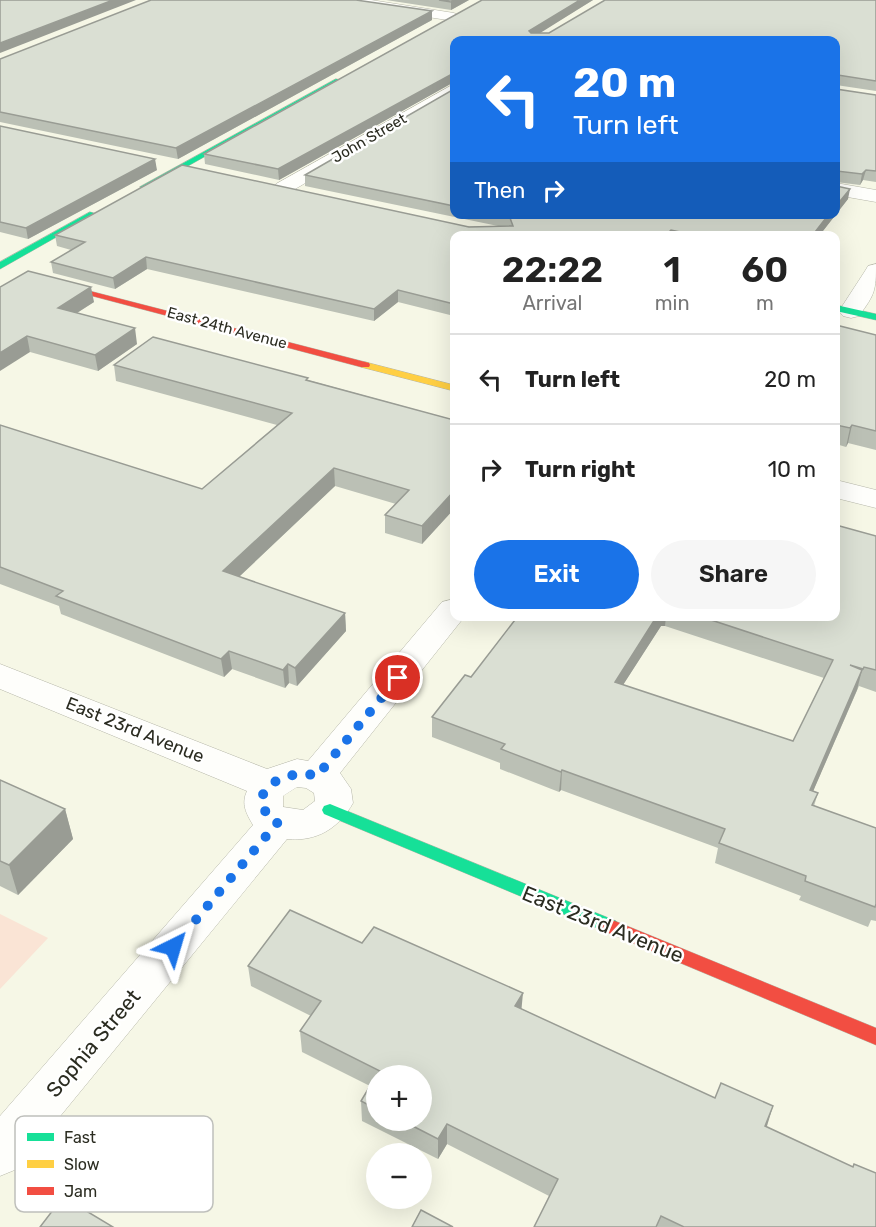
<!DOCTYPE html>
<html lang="en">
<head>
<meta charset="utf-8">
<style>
  :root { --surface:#fff; --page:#f6f6f6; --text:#222; --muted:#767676; --line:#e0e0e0; --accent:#1a73e8 }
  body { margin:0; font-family:Rubik,sans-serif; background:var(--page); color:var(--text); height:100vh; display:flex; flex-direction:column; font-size:22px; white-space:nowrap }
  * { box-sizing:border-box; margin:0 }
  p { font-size:20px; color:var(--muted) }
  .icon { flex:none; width:33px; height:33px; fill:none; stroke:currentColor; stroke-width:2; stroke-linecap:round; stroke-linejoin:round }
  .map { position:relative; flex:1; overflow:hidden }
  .drawer { position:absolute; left:450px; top:231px; width:390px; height:390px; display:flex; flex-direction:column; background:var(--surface); border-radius:12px; box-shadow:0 6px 24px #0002 }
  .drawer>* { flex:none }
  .banner { position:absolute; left:450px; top:36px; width:390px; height:183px; border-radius:12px; box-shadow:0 6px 24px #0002; background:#1a73e8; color:#fff; overflow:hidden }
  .tools { position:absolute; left:366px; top:1065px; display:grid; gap:12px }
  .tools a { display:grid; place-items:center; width:66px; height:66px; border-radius:50%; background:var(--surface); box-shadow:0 6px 24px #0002; font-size:30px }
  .pin { position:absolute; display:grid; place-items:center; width:51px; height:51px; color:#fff; margin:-26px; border:3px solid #fff; border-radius:50%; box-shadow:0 2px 6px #0007 }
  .me { position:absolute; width:66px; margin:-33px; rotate:40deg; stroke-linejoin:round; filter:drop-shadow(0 0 4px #0008) }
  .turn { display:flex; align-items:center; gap:21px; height:126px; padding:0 24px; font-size:27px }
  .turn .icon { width:78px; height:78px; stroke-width:2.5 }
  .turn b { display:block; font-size:42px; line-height:51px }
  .then { display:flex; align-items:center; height:57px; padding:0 24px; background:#0003; gap:12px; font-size:22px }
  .eta { display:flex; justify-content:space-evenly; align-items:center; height:102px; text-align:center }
  .eta b { font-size:36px; font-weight:600; line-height:42px }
  .button { display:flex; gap:12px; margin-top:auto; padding:12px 24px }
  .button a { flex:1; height:69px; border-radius:36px; background:var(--accent); color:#fff; font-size:24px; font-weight:600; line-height:69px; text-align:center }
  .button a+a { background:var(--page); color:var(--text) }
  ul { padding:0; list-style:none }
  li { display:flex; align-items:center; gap:18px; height:90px; padding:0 24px; border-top:2px solid var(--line) }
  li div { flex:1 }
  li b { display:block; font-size:22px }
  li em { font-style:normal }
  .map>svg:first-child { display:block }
</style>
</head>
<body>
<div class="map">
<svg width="876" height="1227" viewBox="0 0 876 1227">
  <rect width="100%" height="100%" fill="#f6f7e6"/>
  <path fill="#fae4d5" d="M0,914L48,938L0,989Z"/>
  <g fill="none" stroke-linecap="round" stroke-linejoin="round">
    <g stroke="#b5b6a8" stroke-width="1">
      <g id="street">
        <path d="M335,0H371L454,13L461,17L454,21L342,4Z"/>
        <path d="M454,84V96L290,192H276L273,188L276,184Z"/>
        <path d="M836,183L876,190V202L836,195Z"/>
        <path d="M876,264C876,291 875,294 859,316L851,318L843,316L839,311L865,271L868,266Z"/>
        <path d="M836,480L876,490V508L836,498Z"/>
        <path d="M454,599V616H465L340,773L351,789L353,803C339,828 317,842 287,839L17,1169L0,1176V1116L253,825C246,813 241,804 247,791L0,689V664L267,769L297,759L308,761L442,602ZM297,787L306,788L314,793L315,801L303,810L283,807V796Z"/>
      </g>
    </g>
    <g stroke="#b5b6a8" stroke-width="1">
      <g id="fast">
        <path d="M336,79L341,80L147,189L140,187Z"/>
        <path d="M90,212L97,214L0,269V262Z"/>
        <path d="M836,305L876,314V320L836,311Z"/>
        <path d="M330,804L616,921L619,926L616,931L610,933L604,931L324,814L322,810L324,806Z"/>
      </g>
    </g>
    <g stroke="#b5b6a8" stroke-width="1">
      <path id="slow" d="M365,362L454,385V391L361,367V363Z"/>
    </g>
    <g stroke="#b5b6a8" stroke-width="1">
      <g id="jam">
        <path d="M47,280L369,363L370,365L369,367H361L47,284Z"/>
        <path d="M610,919L876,1028V1045L604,931L601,926L604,921Z"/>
      </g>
    </g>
    <use href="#street" fill="#fefefb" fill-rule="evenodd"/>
    <use href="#fast" fill="#16e098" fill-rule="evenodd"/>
    <use href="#slow" fill="#ffcf43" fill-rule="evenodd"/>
    <use href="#jam" fill="#f24e42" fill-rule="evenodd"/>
  </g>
  <g fill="#bbc0b5" fill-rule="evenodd">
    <path d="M386,0H469L451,10Z"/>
    <path d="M482,0H593L539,33H549L876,0V91L836,85V89L876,95V182L863,180L860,185L836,182V186L848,199L819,236H454V316L398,302L374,321L147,269L115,289L53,273L51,262L71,250L57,246L55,235L498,226L305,186V175L454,89V214H836L454,40V84V82L279,180L205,164L204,154Z"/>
    <path d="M432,20L178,159L0,122V59Z"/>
    <path d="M0,126L157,170L28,239L0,232Z"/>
    <path d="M0,287L94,302L77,313L137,344L98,371L30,352Z"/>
    <path d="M836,325L876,335V450L848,443L846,447L836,444Z"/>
    <path d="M114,365L308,380L454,420V509L422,544L385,533V515L396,504L335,486L239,577L345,613L346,631L297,686L289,683L285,688L232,669L224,677L61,614L59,606L0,584V425L202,489L277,425L116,381Z"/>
    <path d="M876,536V692L859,686L813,791L818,793L814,806L876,828V921L871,920L868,927L799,900L801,896L715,863L718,848L561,790L559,792L500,769V763L432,737V717L471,677L518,616H836ZM661,626H665L824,678L793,741L623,685Z"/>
    <path d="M0,780L65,809L73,839L18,895L0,886Z"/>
    <path d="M362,943L522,1009L767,1127L876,1227H534L549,1196L447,1144L438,1159L362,1121L361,1101L370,1086L302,1052L300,1031L311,1016L251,986L248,966ZM376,1076L422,1120H376Z"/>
  </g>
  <g fill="#999c94">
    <path d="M113,0H136L0,53V43Z"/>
    <path d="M454,0H469L451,10V2Z"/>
    <path d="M580,0H593L529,40V31Z"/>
    <path d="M432,11V20L178,159L176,148Z"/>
    <path d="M454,72V82L279,180L278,169Z"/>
    <path d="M155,159L157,170L28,239L26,228Z"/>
    <path d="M866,170L863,180L860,185L862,174Z"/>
    <path d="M850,189L848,199L819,236H812L829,214H836V206Z"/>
    <path d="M146,257L147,269L115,289L113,278Z"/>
    <path d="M91,287L94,302L61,323L58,308Z"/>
    <path d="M398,290V302L374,321V309Z"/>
    <path d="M135,328L137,344L98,371L95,355Z"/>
    <path d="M27,336L30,352L0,371V353Z"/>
    <path d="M852,425L848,443L846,447L850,428Z"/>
    <path d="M334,468L335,486L226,589L223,571Z"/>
    <path d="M454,491V509L422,544V526Z"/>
    <path d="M345,613L346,631L297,686L295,668Z"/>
    <path d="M657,616H666L665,626H661L612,702L615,682Z"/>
    <path d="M229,651L232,669L224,677L221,659Z"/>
    <path d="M288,664L289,683L285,688L283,670Z"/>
    <path d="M862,670L857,690L805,810L810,790Z"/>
    <path d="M562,770L561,790L559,792L561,772Z"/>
    <path d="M65,809L73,839L18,895L9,865Z"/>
    <path d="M523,993L521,1014L515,1006Z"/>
    <path d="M773,1106L767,1126L759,1146L765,1126Z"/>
    <path d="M447,1124V1144L438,1159V1139Z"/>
  </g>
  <g fill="#dadfd3" stroke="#999c94" stroke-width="1.5">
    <path d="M0,0H113L0,43Z"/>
    <path d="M151,0H356L432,11L176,148L0,112V59Z"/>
    <path d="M439,0H454L451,2Z"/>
    <path d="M482,0H580L529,31L531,33H549L605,0H876V81L838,75L836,78V40H454V73L278,169L204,154Z"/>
    <path d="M836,78V89L876,95V171L866,170L862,174L837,171L836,186L850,189L836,206Z"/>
    <path d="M454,89V206L305,175Z"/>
    <path d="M0,126L155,159L26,228L0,222Z"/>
    <path d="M182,165L469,227L513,226L510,218L494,214H829L812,236H699L671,230L665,236H454V304L398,290L374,309L146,257L113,278L51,262L85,242L55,235Z"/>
    <path d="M28,271L91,287L58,308L135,328L95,355L27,336L0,353V287Z"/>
    <path d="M836,325L876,335V431L852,425L850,428L836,425Z"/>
    <path d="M153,337L308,378L306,380L454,420V491L422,526L385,515L409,490L334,468L223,571L345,613L295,668L288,664L283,670L229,651L221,659L56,596L63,591L0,567V425L202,489L292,413L114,365Z"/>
    <path d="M836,525L876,536V670L864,667L863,669L850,665L862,670L810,790L818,793L812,805L876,828V904L875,907L805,881L806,876L719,843L725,829L562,770L561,772L501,749L505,744L432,717L465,675L471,677L518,616H657L615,682L793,741L833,660L699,616H836Z"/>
    <path d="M0,780L65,809L9,865L0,861Z"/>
    <path d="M290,910L362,943L374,927L523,993L515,1006L715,1098L721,1083L773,1106L765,1126L853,1167L854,1164L876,1173V1227H684L661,1216L656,1227H534L558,1179L447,1124L438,1139L401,1120H422V1076H377L380,1071L300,1031L321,1001L248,966Z"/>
    <path d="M376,1076V1109L361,1101Z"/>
    <path d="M63,1197L113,1227H40Z"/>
    <path d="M421,1210L453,1227H412Z"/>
  </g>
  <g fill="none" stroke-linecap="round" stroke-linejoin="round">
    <path stroke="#1a73e8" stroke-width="10" stroke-dasharray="0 18" d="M173,947L278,822C237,798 282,766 317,776L398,678"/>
  </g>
  <g text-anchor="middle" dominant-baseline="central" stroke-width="5" stroke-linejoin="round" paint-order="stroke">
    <g font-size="15" fill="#2b2c21" stroke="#fff">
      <text transform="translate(369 138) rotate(-30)">John Street</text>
      <text transform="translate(227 328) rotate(15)">East 24th Avenue</text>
    </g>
    <g font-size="18" fill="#2b2c21" stroke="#fff">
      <text transform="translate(135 730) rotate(22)">East 23rd Avenue</text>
    </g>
    <g font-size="21" fill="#2b2c21" stroke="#fff">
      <text transform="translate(603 924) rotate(22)">East 23rd Avenue</text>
      <text transform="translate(93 1043) rotate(-50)">Sophia Street</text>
    </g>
  </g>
  <rect x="15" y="1116" width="198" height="96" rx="9" fill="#fff" stroke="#bfc0bc" stroke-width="1.5"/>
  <rect x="27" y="1133" width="27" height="8" fill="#16e098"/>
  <rect x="27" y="1160" width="27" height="8" fill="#ffcf43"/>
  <rect x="27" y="1187" width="27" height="8" fill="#f24e42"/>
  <g font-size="16" fill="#2b2c21">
    <text x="64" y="1143">Fast</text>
    <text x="64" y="1170">Slow</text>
    <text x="64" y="1197">Jam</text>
  </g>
</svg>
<div class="tools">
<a>+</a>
<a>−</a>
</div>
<div class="pin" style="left:398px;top:678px;background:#d93025"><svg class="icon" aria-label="arrive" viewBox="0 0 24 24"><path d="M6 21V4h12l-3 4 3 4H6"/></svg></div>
<svg class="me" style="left:173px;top:947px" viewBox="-20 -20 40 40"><path d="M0-17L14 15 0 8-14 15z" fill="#1a73e8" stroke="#fff" stroke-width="4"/></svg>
<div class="banner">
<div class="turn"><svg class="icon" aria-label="left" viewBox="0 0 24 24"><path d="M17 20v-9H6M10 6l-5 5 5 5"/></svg><div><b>20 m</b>Turn left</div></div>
<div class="then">Then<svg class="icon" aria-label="right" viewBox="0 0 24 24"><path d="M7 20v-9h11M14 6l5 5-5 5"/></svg></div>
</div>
<section class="drawer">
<div class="eta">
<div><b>22:22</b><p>Arrival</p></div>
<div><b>1</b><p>min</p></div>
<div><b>60</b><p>m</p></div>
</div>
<ul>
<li><svg class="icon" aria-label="left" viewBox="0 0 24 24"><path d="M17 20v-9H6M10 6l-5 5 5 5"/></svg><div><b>Turn left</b></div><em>20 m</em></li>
<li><svg class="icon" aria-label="right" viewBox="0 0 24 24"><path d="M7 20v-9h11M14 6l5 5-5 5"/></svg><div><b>Turn right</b></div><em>10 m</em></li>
</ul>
<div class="button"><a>Exit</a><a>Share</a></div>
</section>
</div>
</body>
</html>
